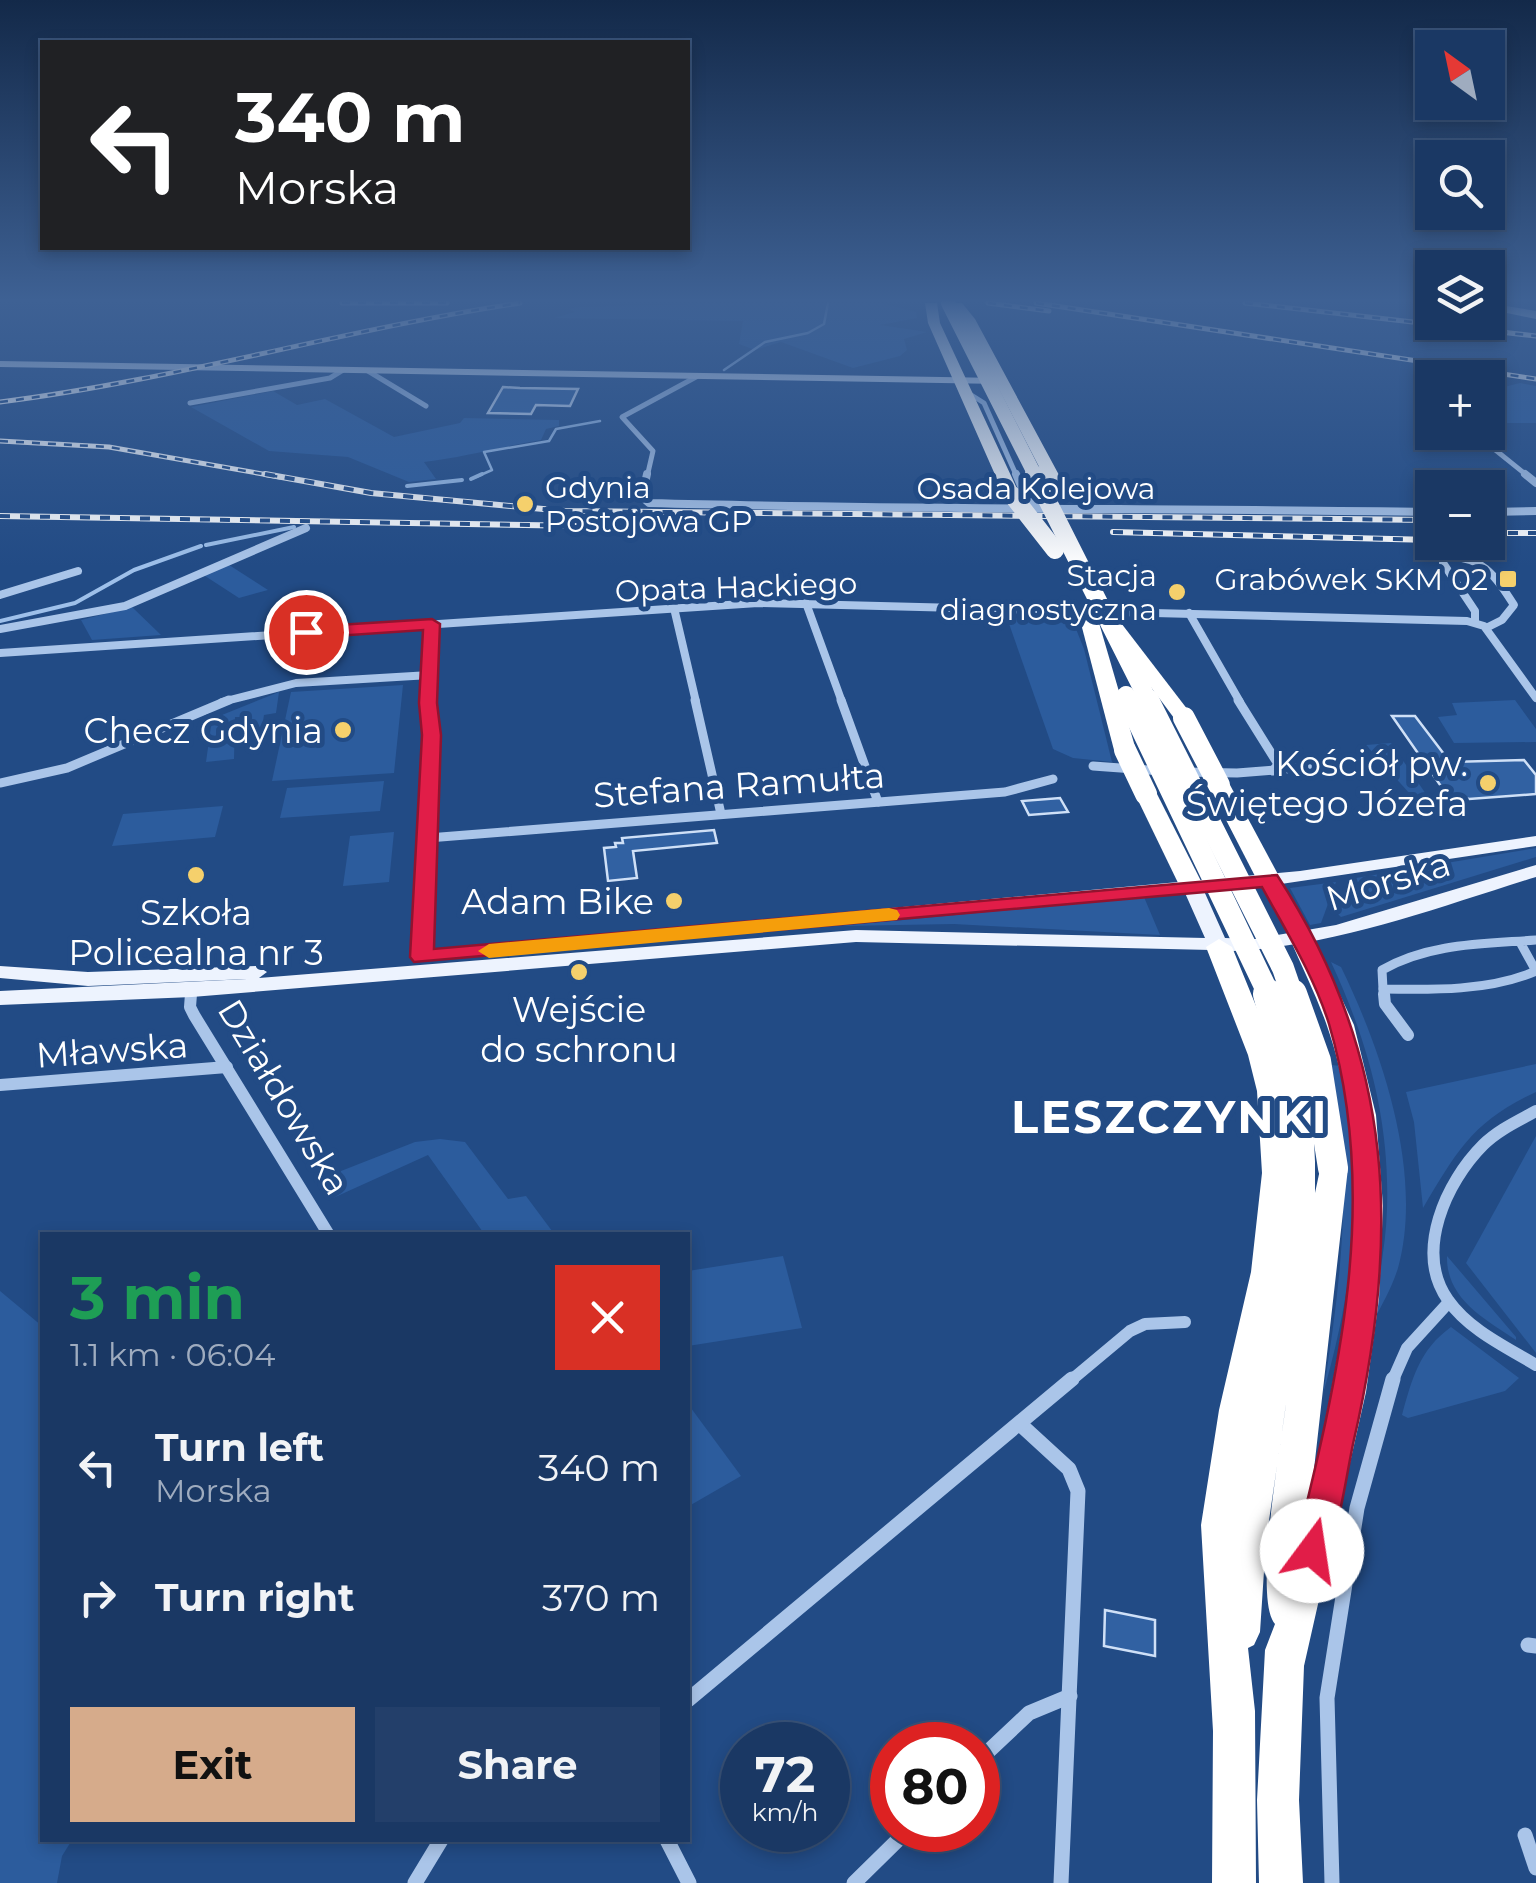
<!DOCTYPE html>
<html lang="en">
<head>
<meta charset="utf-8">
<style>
  :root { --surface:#1a3864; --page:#233f6a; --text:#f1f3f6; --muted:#9facbf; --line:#385278; --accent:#d6ab8b }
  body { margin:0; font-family:Montserrat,sans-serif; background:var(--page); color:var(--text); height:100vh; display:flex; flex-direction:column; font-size:38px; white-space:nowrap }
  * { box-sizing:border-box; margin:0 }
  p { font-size:32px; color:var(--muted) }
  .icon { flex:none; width:55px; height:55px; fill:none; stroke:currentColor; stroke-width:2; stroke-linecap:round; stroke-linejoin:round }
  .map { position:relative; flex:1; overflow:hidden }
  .drawer { position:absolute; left:40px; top:1232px; width:650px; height:610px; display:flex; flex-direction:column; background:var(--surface); border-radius:0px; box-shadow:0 5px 15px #0003,0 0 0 2px var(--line) }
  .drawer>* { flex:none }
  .guide { position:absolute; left:40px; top:40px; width:650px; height:210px; border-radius:0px; box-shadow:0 5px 15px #0003,0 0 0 2px var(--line); background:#202124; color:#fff; overflow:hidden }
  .needle { width:65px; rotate:327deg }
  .buttons { position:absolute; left:1415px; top:30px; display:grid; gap:20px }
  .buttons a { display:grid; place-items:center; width:90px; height:90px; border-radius:0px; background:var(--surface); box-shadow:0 5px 15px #0003,0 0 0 2px var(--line); font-size:50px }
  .speed { position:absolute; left:720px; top:1722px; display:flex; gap:20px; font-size:50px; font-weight:700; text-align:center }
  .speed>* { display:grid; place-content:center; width:130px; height:130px; border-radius:50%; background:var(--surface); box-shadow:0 5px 15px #0003,0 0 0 2px var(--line); line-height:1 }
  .speed small { font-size:25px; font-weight:400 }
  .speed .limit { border:15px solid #d22; background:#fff; color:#111 }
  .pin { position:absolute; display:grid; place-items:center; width:85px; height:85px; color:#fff; margin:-42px; border:5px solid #fff; border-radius:50%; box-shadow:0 2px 10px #0007 }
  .me { position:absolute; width:110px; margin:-55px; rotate:14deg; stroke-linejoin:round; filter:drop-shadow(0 0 8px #0008) }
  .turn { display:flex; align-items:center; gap:35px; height:210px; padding:0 30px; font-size:45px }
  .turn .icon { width:130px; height:130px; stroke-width:2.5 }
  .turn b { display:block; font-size:70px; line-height:85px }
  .round { display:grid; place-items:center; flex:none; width:105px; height:105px; border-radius:0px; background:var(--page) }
  .overview { display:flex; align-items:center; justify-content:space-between; height:170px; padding:0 30px }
  h1 { font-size:60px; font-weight:700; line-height:75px; color:#1e9e55 }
  .button { display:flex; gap:20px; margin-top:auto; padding:20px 30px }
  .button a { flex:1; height:115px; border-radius:0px; background:var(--accent); color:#111; font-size:40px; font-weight:700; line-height:115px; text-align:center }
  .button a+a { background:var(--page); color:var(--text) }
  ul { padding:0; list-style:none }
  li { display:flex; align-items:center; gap:30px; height:130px; padding:0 30px }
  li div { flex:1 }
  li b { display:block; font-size:38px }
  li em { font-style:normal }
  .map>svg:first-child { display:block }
</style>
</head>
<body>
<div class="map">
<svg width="1536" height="1883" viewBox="0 0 1536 1883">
  <rect width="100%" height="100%" fill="#224b85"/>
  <g fill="#2c5c9d">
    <path d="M735,303H882L916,312L917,318L880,325L927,332L904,339L907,350L900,356L853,368L781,342L755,350L739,344L743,321L554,318L575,312L569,309L579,307Z"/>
    <path d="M1520,383L1536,386V423H1488V391Z"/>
    <path d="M273,391L297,405L325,399L394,437L460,423L464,418L559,420V426L546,429L541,440C500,447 465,457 424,462L436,479L409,482L348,457L269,451L191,407Z"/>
    <path d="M226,563L268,590L239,598L202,574Z"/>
    <path d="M132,607L161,635L92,640L81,620Z"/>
    <path d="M1007,618L1072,619L1084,649L1112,762L1073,758L1053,749Z"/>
    <path d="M403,685L394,773L272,781L291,692Z"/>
    <path d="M279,692L276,713L264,715L261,734L241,736L244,717H235L234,759L206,762L212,719Z"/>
    <path d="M1515,700L1536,729V742L1454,743L1438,717L1457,715L1452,703Z"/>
    <path d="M1391,743L1441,816L1419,804L1366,745Z"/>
    <path d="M384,781L380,811L280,818L287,788Z"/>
    <path d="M223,806L215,837L112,846L123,814Z"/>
    <path d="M394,832L389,882L343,886L350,836Z"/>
    <path d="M1536,848V857L1341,917L1336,912L1352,882L1350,879Z"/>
    <path d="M1336,882L1321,923L1310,925L1290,888Z"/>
    <path d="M1144,897L1160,935L954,924L841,926Z"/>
    <path d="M1331,962L1341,967C1382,1051 1424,1174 1398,1268C1392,1288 1381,1306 1372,1324C1377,1286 1386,1247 1387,1209C1390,1121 1368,1041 1331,962Z"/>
    <path d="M1536,1064V1092C1473,1121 1457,1151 1423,1208L1414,1122L1406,1092Z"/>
    <path d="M1331,1065L1341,1066C1366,1180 1355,1282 1323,1394C1341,1283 1354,1176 1331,1065Z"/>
    <path d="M1536,1136V1353L1466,1263Z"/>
    <path d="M440,1139L465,1142L508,1199L526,1196L555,1235H485L428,1155L333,1198L341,1171L415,1142Z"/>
    <path d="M783,1256L802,1328L688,1346V1271Z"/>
    <path d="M1447,1256L1516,1337V1340C1485,1319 1446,1299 1447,1256Z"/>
    <path d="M0,1291L42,1326V1840H72L62,1856L57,1883H0Z"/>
    <path d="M1451,1327L1519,1378L1505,1391L1408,1418L1402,1415C1412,1379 1419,1350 1451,1327Z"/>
    <path d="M688,1404L741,1476L689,1506L688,1504Z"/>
  </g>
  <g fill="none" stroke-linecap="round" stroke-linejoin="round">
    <g stroke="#9ec0ea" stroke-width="2.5">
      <path d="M724,370L765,342L808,333L824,324L828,303"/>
      <path d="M476,477L492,470L484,452L549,441L556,429L600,421"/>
    </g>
    <g stroke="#9ec0ea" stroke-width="4">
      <path d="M471,479L482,474"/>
      <path d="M407,486L462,480"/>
      <path d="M206,545L294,527"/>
      <path d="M0,621L75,603L134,570L201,546"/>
    </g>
  </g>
  <g fill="#3161a2" stroke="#cfe0f7" stroke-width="2.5">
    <path d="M503,387L520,388L578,389L570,406L536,405L531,414L488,413Z"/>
    <path d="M1392,716H1415L1450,762L1524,760L1536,775V794L1469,799L1445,792Z"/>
    <path d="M1060,798L1068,812L1029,815L1022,801Z"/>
    <path d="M714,830L717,843L633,851L637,878L608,881L604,848L616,847L615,843H623L622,838Z"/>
    <path d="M1105,1610L1155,1620V1656L1104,1646Z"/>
  </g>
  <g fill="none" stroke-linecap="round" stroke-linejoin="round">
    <g stroke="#aac5e9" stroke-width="5">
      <path d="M368,371L426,406"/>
      <path d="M965,391L984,403L1017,477"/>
      <path d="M190,403L330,378L343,370"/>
      <path d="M1473,432L1529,477"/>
      <path d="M647,477L653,451L622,417L696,377"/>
    </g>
    <g stroke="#aac5e9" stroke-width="8">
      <path d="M647,474L642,497L649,503C910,510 1171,508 1432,512"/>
      <path d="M1016,474L1027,500L1038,506"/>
      <path d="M1525,474L1536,483"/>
      <path d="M1488,512L1536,511"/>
      <path d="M0,595L78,571"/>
      <path d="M806,603L842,702"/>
      <path d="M674,608L696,702"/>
      <path d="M1189,613L1240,702"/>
      <path d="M1475,622V611L1443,563L1444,558C1481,553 1496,577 1514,605L1502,620L1486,628"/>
      <path d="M0,629L125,606L306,528"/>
      <path d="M0,653L758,603L1467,621L1484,626L1536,698"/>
      <path d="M222,702L296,683L430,675"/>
      <path d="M428,702L431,624"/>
    </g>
    <g stroke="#aac5e9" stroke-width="9">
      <path d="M695,700L721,814"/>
      <path d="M841,700L878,802"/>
      <path d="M1238,700L1278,764L1273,771"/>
      <path d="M1093,766L1162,771"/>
      <path d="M1184,772L1237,773L1335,765"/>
      <path d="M0,783L67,768L229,700"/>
      <path d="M428,838L1005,792L1053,779"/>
      <path d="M1520,942L1536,971C1490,991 1433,990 1383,989L1382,970C1429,943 1483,944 1536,940"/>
      <path d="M422,957L432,735L428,700"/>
      <path d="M1383,989L1384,997"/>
      <path d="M191,997L192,990"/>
    </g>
    <g stroke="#aac5e9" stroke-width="12">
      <path d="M191,994L190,1007L194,1015L329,1235"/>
      <path d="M1384,994L1385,1004L1408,1035"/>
      <path d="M0,1085L227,1067"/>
      <path d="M1536,1111C1518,1121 1498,1130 1483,1145C1446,1182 1414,1252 1448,1300C1469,1330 1506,1347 1536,1365"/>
      <path d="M1069,1382L1130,1331L1145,1324L1185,1322"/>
      <path d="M1392,1382L1407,1348L1449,1302"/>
    </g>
    <g stroke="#aac5e9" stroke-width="15">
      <path d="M1021,1425L1069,1469L1078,1491L1061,1883"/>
      <path d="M1528,1645L1536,1646"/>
      <path d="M688,1700L1072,1379"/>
      <path d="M978,1761L1029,1713L1070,1696"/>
      <path d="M1525,1835L1536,1868"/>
      <path d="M667,1840L689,1883"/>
      <path d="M415,1883L441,1840"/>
      <path d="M854,1883L908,1830"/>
      <path d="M1332,1883L1327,1698L1357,1508L1393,1379"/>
    </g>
    <path fill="#d5e3f7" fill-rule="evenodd" d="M0,361L1001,378L1006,381L1001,384L0,367Z"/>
    <path fill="#edf3fe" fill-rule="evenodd" d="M1536,836V846L1281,884L1307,930L1336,925L1536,865V877C1436,908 1337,946 1233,951C1224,951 1220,954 1211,950L856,942L192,997L0,1005V991L247,979L88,986L0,978V966L88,972L257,966L267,972L259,978L856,930L1205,938L1185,893L540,952L530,946L540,940L1300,871ZM1263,886L1289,933L1255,939L1225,938L1204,891Z"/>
    <g fill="#fff" fill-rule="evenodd">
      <path d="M925,303H937L940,323L1020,495L1018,498L1004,495L928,323Z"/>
      <path d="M950,303H962L975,319L1066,488L1064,491L1050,488L963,320Z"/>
      <path d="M1488,303L1536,311V319L1488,309Z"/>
      <path d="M1088,611L1097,616L1136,750L1132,754H1118L1114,750L1079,616Z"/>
      <path d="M1112,617L1118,619L1191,714V722H1177L1103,623Z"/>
      <path d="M1219,778L1230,785L1281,880L1277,885L1269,887L1257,880L1208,785Z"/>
      <path d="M1146,787L1157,794L1204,887L1200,892H1184L1180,887L1135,794Z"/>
      <path d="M1302,931L1314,939L1354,1025L1376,1115L1383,1206L1379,1299L1366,1392L1304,1666L1299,1800L1303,1883H1259L1257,1800L1265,1650L1275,1624C1253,1599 1281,1444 1286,1404L1266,1541L1260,1632L1254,1645L1248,1648L1255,1711L1256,1883H1212L1213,1731L1201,1525L1219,1410L1251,1272L1262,1173L1257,1091L1248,1055L1206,947L1219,939L1232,947L1276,1055L1285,1091L1290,1154L1300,1151L1310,1154L1315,1162V1193L1322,1160L1333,1157L1344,1160L1348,1168L1313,1478C1345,1332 1378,1169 1326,1023C1316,995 1302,967 1290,939Z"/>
    </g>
    <g stroke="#fff" stroke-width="5">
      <g id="rail-far1">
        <path d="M342,303H447"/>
        <path d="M988,303L1049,311"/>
        <path d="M1036,303L1536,379"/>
        <path d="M1245,303L1536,336"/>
        <path d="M0,402C176,380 345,329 520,303"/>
        <path d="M0,441L109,447L280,477"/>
      </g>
    </g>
    <g stroke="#fff" stroke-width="6">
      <g id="rail">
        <path d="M265,474L371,493L565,511L1432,520"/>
        <path d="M0,516L588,526"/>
        <path d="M1113,532L1432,540"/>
        <path d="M1488,533H1536"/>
      </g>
    </g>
    <use href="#rail-far1" stroke="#224b85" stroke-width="2.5" stroke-dasharray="8" stroke-linecap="butt"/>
    <use href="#rail" stroke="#224b85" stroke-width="4" stroke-dasharray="10" stroke-linecap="butt"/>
    <path stroke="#fff" stroke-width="14" d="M948,303L1036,477"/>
    <g stroke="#fff" stroke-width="18">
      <path d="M1034,474L1149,702"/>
      <path d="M1012,495L1055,550"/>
      <path d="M1126,695L1130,702"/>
    </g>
    <g stroke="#fff" stroke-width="22">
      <path d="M1128,700L1270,997"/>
      <path d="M1148,700L1283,968L1293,997"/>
      <path d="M1184,718L1219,785"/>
      <path d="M1125,750L1146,794"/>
    </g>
    <g stroke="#fff" stroke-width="30">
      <path d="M1268,994L1297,1100L1300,1162"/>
      <path d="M1292,994L1316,1061L1333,1168"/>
    </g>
  </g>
  <linearGradient id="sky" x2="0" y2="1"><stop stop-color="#132949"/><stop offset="0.53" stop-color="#3e6194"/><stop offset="1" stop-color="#3e6194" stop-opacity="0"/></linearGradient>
  <rect width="1536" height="567" fill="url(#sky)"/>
  <path fill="#e11d48" stroke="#92132f" stroke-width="2.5" d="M432,619L440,624L437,703L441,735L434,949L1277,875C1396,1057 1401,1238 1353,1444C1345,1483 1340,1526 1324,1562L1312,1567L1300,1562L1295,1551C1338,1378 1381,1200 1329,1024C1314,976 1286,931 1262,887L414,962L410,957L422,735L419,703L423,630L306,638L297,632L306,627Z"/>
  <path fill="#f59e0b" d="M889,908L897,910L900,915L897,920L489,958L478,951L489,944Z"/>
  <g fill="#f5d06c" stroke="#224b85" stroke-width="4">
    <circle cx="525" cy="504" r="10"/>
    <rect x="1498" y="569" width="20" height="20" rx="5"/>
    <circle cx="1177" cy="592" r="10"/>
    <circle cx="343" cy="730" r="10"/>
    <circle cx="1488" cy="783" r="10"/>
    <circle cx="196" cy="875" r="10"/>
    <circle cx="674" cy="901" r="10"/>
    <circle cx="579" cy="972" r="10"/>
  </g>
  <g text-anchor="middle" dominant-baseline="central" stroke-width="10" stroke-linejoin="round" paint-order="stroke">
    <g font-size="30" fill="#fff" stroke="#224b85" text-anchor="end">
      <text x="545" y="487" text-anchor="start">Gdynia<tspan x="545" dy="34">Postojowa GP</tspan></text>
      <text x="1157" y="575">Stacja<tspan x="1157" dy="34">diagnostyczna</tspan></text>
      <text x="1488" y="579">Grabówek SKM 02</text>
    </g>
    <g font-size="30" fill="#fff" stroke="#224b85">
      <text x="1036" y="488">Osada Kolejowa</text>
      <text transform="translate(736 587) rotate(-2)">Opata Hackiego</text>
    </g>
    <g font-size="35" fill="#fff" stroke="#224b85" text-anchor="end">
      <text x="323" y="730">Checz Gdynia</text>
      <text x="1468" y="763">Kościół pw.<tspan x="1468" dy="40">Świętego Józefa</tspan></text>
      <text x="654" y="901">Adam Bike</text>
      <text x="196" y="912" text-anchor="middle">Szkoła<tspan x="196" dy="40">Policealna nr 3</tspan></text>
      <text x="579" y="1009" text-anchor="middle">Wejście<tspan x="579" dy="40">do schronu</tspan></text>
    </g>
    <g font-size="35" fill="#fff" stroke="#224b85">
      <text transform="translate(739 785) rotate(-4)">Stefana Ramułta</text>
      <text transform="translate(1388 881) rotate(-17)">Morska</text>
      <text transform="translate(112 1050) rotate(-4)">Mławska</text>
      <text transform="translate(284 1097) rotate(59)">Działdowska</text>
    </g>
    <g font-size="45" font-weight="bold" letter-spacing="2.5" fill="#fff" stroke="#224b85">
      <text x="1170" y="1116">LESZCZYNKI</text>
    </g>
  </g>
</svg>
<div class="buttons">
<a><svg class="needle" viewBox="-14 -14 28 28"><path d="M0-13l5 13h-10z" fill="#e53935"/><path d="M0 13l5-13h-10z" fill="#9facbf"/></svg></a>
<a><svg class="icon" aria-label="search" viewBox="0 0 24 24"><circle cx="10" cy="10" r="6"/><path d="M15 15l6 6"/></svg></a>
<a><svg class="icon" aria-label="layers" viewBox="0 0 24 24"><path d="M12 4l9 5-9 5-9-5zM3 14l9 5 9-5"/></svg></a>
<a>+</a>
<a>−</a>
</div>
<div class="speed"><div>72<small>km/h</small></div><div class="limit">80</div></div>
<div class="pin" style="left:306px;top:632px;background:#d93025"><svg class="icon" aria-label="arrive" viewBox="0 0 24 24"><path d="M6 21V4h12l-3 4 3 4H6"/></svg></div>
<svg class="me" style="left:1312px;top:1551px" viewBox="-20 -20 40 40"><circle r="19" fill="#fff"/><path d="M0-13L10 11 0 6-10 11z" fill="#e11d48"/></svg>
<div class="guide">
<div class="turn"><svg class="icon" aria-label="left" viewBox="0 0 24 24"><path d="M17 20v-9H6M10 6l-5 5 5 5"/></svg><div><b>340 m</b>Morska</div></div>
</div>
<section class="drawer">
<div class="overview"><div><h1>3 min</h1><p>1.1 km · 06:04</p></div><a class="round" style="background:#d93025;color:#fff"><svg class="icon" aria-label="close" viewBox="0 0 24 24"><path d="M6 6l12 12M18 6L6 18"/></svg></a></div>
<ul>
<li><svg class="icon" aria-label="left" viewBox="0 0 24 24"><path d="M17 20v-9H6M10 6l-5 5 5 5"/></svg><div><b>Turn left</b><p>Morska</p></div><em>340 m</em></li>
<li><svg class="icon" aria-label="right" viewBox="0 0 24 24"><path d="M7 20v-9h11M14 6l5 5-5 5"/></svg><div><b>Turn right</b></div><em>370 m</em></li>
</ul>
<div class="button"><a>Exit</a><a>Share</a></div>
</section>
</div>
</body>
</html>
